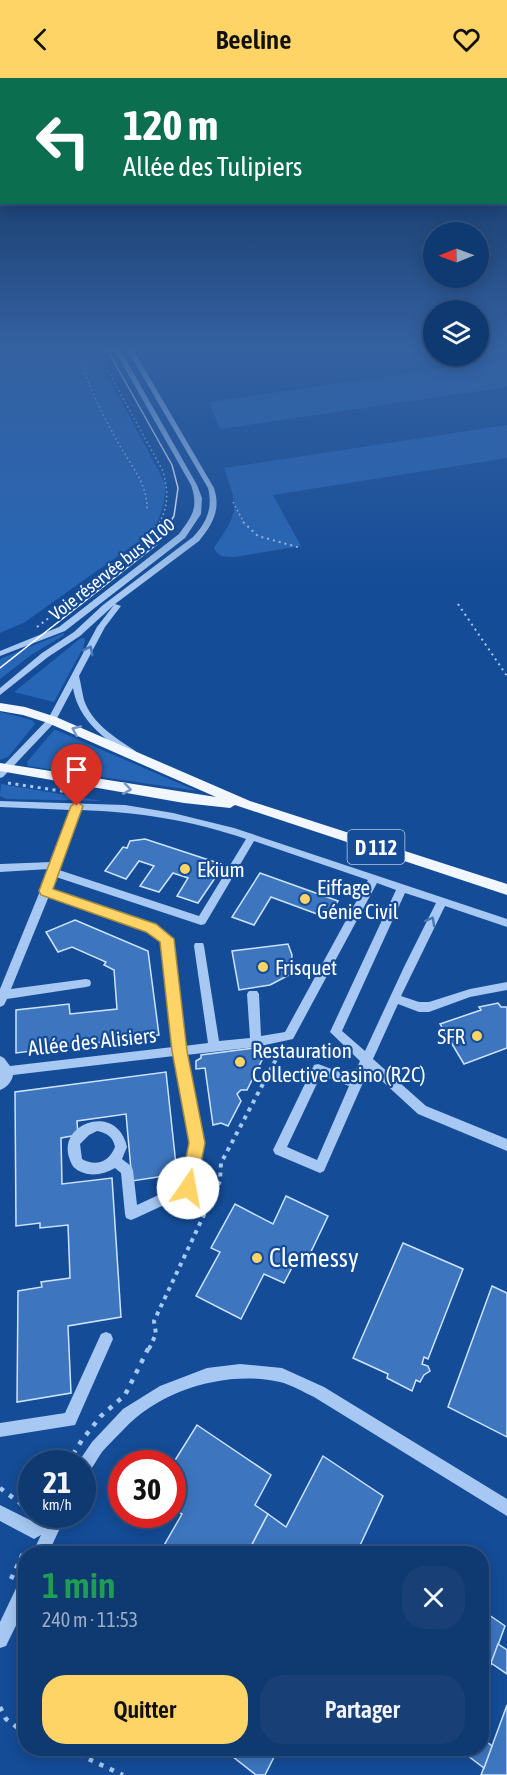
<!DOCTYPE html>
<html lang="fr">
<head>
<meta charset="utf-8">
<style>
  :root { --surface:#0f3971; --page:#184076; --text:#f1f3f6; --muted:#9bacc3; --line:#2f5384; --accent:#ffd467 }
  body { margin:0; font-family:"Asap Condensed",sans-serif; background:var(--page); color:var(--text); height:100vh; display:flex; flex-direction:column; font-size:22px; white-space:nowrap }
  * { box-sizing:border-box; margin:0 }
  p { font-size:20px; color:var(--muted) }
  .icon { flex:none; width:33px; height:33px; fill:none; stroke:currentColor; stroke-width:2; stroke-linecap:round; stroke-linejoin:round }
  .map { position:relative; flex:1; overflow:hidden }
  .drawer { position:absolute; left:18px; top:1468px; width:471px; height:210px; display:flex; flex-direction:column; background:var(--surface); border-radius:24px; box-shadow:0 3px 15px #0003,0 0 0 2px var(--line) }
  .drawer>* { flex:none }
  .guide { position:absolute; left:0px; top:0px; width:507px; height:126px; box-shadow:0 3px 15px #0003,0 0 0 2px var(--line); background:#0b6e4f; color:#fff; overflow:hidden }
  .needle { width:39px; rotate:269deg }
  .fabs { position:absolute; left:423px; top:144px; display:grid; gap:12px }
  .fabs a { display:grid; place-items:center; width:66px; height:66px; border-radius:50%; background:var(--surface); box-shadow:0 3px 15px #0003,0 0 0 2px var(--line); font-size:30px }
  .speed { position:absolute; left:18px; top:1372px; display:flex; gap:12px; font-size:30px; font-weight:700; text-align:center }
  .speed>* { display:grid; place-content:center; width:78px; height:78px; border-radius:50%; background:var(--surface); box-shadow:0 3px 15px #0003,0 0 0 2px var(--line); line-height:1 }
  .speed small { font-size:15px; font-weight:400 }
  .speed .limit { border:9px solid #d22; background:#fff; color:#111 }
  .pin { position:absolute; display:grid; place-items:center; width:51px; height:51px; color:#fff; margin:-62px -26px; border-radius:50% 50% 50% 0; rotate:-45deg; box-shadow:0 0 6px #0007 }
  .pin .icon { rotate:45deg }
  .me { position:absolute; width:66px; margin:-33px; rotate:12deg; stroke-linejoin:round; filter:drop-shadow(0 0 4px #0008) }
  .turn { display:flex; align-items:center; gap:21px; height:126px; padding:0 24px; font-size:27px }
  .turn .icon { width:78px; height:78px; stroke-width:2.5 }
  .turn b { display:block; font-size:42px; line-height:51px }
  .round { display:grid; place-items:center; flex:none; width:63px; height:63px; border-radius:24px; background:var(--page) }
  .overview { display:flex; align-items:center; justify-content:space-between; height:102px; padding:0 24px }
  h1 { font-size:36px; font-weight:600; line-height:45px; color:#1e9e55 }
  .cta { display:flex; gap:12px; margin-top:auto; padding:12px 24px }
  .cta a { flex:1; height:69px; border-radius:24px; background:var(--accent); color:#111; font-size:24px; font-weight:600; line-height:69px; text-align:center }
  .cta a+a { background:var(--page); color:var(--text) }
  header { display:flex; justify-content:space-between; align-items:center; height:78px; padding:0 24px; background:var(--accent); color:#111; font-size:27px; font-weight:600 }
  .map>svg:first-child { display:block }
</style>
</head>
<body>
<header><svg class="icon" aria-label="back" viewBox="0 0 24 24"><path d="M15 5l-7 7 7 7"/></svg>Beeline<svg class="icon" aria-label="heart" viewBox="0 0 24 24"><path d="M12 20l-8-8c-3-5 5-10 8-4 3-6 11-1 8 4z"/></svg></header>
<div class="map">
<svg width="507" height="1697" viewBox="0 0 507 1697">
  <rect width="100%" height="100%" fill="#144c97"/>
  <g fill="#2766b6">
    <path d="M0,273H94L165,405C166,424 161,436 153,453L25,544L0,555Z"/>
    <path d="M507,281V309L220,351L209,324Z"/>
    <path d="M507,347V380L273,417L301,468L234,479C225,479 218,479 214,470C239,432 239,433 224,390Z"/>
    <path d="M64,555V557L31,577L0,601V581Z"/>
    <path d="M81,560H85L84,568L54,624L14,614Z"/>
    <path d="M0,634L32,642L35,646L8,679L0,682Z"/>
    <path d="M54,652H56L197,713L28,688L27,684Z"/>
    <path d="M1,706L102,723L6,721L0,718Z"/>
  </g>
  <g fill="#3d76bf" stroke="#cde3fd" stroke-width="1.5">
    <path d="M145,761L221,786L215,795H212L210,798L215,800L198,825L177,818L188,800L173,795L159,814L140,808L154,788L139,783L126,801L105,793L123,769L127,770L130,763Z"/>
    <path d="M260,795L338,823L328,840L271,819L254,847L232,839Z"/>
    <path d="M75,842L148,873L159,957L16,975V932L69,926L70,936L117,931L114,892L104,887L106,884L72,869L58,874L46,854Z"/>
    <path d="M288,866L292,877L290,891L291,896L270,907L239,912L232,873Z"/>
    <path d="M498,925L501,929H507V970L464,986L440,946L481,932L479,929Z"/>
    <path d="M262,969V972L269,971L267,976L262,982L247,1012H241L237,1016L241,1023L228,1048L221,1045L213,1047L205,990L196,991V983L201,980V977Z"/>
    <path d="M166,994L177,1096L132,1103L126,1036L77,1043L78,1057L61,1060L62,1106L112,1100L121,1239L68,1248L71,1315L17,1324L18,1213L42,1209L41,1204L70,1200L68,1147L40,1150V1145L16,1148L15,1014Z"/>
    <path d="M286,1118L328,1138L307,1182L298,1178L284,1205L264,1196L241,1241L196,1218L220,1174L211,1170L235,1126L273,1146Z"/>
    <path d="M403,1165L463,1191L428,1281L424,1279L422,1286L428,1288L430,1293L424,1297L420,1304L416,1302L412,1313L387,1300L388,1296L353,1280Z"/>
    <path d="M492,1208L507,1215V1359L448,1329Z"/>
    <path d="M197,1347L271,1397L255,1427L268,1436L247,1476H159L182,1436L172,1430V1387Z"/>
    <path d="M323,1378L383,1418L356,1476H247L268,1436L286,1449Z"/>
    <path d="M482,1532L505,1548L482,1611Z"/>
    <path d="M498,1566L507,1572V1596L491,1585Z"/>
    <path d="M507,1627V1697H481L492,1668Z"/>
    <path d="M482,1660L492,1668L484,1690L459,1671H482Z"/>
    <path d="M223,1671H278L265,1697H256Z"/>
  </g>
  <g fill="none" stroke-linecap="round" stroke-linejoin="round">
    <g stroke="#a6c8f2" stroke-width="1.5" stroke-dasharray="1.5 3" stroke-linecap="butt">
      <path d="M80,273C84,303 105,341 120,368C132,389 148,407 147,432"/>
      <path d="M97,273L163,393C168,412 169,428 159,445"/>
      <path d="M233,424L244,445"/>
    </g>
    <g stroke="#a6c8f2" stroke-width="2" stroke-dasharray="2 4" stroke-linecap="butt">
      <path d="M243,444L258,458L301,470"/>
      <path d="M458,526L507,598"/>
      <path d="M37,549L127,480L152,455L160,444"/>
    </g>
    <path stroke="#a6c8f2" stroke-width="3" stroke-dasharray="3 4.5" stroke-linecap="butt" d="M8,705L75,715"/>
    <path stroke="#a6c8f2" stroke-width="4" stroke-dasharray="4 5" stroke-linecap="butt" d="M149,1271L156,1256L154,1243L220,1103L221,1085L282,970"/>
    <g stroke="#a6c8f2" stroke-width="4.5" stroke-dasharray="4.5 7" stroke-linecap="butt">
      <path d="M86,1357L101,1338L125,1317L149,1269"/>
      <path d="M67,1386L82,1362"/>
      <path d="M0,1410L20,1425L25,1432"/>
      <path d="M11,1501L25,1471"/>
      <path d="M0,1629L6,1641L26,1656"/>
      <path d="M56,1671L82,1678L123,1697"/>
    </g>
    <g fill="#a6c8f2" fill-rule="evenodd">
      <path d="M115,273H121L197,407L202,420L201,436L185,460L65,553L0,578V573L59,549L179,456C192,438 199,430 191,407Z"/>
      <path d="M128,273H134L214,410C221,431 213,446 199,463L115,526L121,528L105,549L79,598C81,606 82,614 84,622C92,645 114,659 134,672L136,674L134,676C126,677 120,671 114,667C94,652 77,635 73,610L55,644L3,699L0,700V691L48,641L97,549L114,527L80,558L48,579L0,617V610L42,575L74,554L103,527L193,459C207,444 213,430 208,410Z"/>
      <path d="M0,723L125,727L173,735L234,750L507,841V849L445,828L401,918L419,924H429L470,911L507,904V912L470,919L429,934H419L398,926L373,981L426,1028L507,1061V1073L418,1036L369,991L324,1093L320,1095L275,1076L273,1072L314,987L318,986L353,999L360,983L330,954L396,812L377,805L293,961L256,969L186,977L203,1065L194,1110L192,1114L136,1140L131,1142L126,1140L125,1136L121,1095L115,1090C103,1097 91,1099 79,1093C74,1090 72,1088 70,1082C55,1046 117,1023 127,1069L122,1081L131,1088L133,1092L137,1127L182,1106L191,1065L174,978L13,997C12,1004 6,1010 0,1012V978L4,980L10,988L173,969L162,863L147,853L49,818L11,911L86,901L90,902L91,905L90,908L86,909L7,921L4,927L0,929V911L49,791L0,794V786L52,784L71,732L0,729ZM80,732C138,734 191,742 246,761L199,838L59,792ZM254,763L368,802L285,954L261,958L259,916L257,913H249L247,916L250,960L219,963L204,868L203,865H195L194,868L208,965L184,968L171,858L155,847L52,811L56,799L201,847L205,846ZM405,815L436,825L404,889L365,973L342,953ZM321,997L349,1008L317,1082L287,1069ZM97,1053C107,1055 113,1059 115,1069C109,1084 96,1089 82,1081L80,1066L89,1057Z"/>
      <path d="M106,1254L111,1256L113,1261L75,1347L0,1359V1345L65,1335L101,1256Z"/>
      <path d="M240,1286L282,1290L324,1309L507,1421V1438L314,1319C303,1314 292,1307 280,1304C228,1292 161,1311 124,1351C117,1358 109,1366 102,1374C96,1382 92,1394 82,1398V1386H77L92,1364L123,1331L160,1308L207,1290Z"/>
      <path d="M0,1427L32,1443L37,1437H66L48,1476H32L41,1457L34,1461L0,1443Z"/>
      <path d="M26,1500V1527L6,1568L0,1570V1544L20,1502Z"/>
    </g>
    <path fill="#f1f6ff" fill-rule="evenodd" d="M0,625L25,629L56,639L250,723L507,806V817L235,727L230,730L184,725L0,693V685L216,719L48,645L23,637L0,633Z"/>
    <path stroke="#fff" stroke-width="1.5" d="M0,590L156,467L174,438L178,410L172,387L108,273"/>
  </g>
  <defs><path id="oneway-chevron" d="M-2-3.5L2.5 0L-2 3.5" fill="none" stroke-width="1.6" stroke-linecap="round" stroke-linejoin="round" transform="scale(1.5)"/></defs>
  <g stroke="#4777b7">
    <use href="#oneway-chevron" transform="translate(89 572) rotate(-64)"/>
    <use href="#oneway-chevron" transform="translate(431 843) rotate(-61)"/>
  </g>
  <g stroke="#7798c6">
    <use href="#oneway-chevron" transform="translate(76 652) rotate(-157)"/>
    <use href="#oneway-chevron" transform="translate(127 711) rotate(9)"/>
  </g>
  <linearGradient id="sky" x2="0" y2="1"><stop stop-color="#0b2a53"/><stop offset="0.53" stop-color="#3461a1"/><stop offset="1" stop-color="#3461a1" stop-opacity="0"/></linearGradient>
  <rect width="507" height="511" fill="url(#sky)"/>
  <path fill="#ffd467" stroke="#a68a43" stroke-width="1.5" d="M77,724L83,728L53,811L156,846L174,861L187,973L205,1065L196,1110L194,1116L188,1118L182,1116L180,1110L189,1065L172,973L160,864L146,854L41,817L39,813L71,728Z"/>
  <g fill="#ffd467" stroke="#144c97" stroke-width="2">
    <circle cx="185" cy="791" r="6"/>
    <circle cx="305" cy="821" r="6"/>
    <circle cx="263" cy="889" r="6"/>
    <circle cx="477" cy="958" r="6"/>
    <circle cx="240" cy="984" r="6"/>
    <circle cx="257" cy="1180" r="6"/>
  </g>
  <g text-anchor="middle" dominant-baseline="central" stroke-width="4.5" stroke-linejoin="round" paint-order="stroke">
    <g font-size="18" fill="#fff" stroke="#144c97">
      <text transform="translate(112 491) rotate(-38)">Voie réservée bus N100</text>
    </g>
    <rect fill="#144c97" stroke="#b8c9e0" stroke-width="1.5" x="347.5" y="752" width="57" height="34" rx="4.5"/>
    <g font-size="20" font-weight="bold" fill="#fff">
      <text x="376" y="769">D 112</text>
    </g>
    <g font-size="21" fill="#fff" stroke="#144c97" text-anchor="start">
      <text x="197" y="791">Ekium</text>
      <text x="317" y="809">Eiffage<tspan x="317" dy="24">Génie Civil</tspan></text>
      <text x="275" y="889">Frisquet</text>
      <text x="465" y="958" text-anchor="end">SFR</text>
      <text x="252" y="972">Restauration<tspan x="252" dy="24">Collective Casino (R2C)</tspan></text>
    </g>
    <g font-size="21" fill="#fff" stroke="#144c97">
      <text transform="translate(92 963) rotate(-6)">Allée des Alisiers</text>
    </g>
    <g font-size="26" fill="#fff" stroke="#144c97" text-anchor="start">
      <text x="269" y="1180">Clemessy</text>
    </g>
  </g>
</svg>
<div class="fabs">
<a><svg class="needle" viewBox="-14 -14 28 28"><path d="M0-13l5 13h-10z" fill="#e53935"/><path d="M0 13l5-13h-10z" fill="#9bacc3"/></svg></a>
<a><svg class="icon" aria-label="layers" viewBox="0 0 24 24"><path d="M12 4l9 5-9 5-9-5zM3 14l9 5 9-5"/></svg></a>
</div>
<div class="speed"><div>21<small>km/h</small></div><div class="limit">30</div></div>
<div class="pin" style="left:77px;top:728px;background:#d93025"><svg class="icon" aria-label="arrive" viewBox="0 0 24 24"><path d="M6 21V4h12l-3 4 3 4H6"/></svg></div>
<svg class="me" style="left:188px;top:1110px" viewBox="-20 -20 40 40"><circle r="19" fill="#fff"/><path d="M0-13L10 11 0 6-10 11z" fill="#ffd467"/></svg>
<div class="guide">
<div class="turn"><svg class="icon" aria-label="left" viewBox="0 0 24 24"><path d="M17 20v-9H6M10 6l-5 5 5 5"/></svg><div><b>120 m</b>Allée des Tulipiers</div></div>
</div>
<section class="drawer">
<div class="overview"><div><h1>1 min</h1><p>240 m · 11:53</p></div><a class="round"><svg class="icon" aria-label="close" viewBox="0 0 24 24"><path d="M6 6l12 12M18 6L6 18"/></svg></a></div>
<div class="cta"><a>Quitter</a><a>Partager</a></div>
</section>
</div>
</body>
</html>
